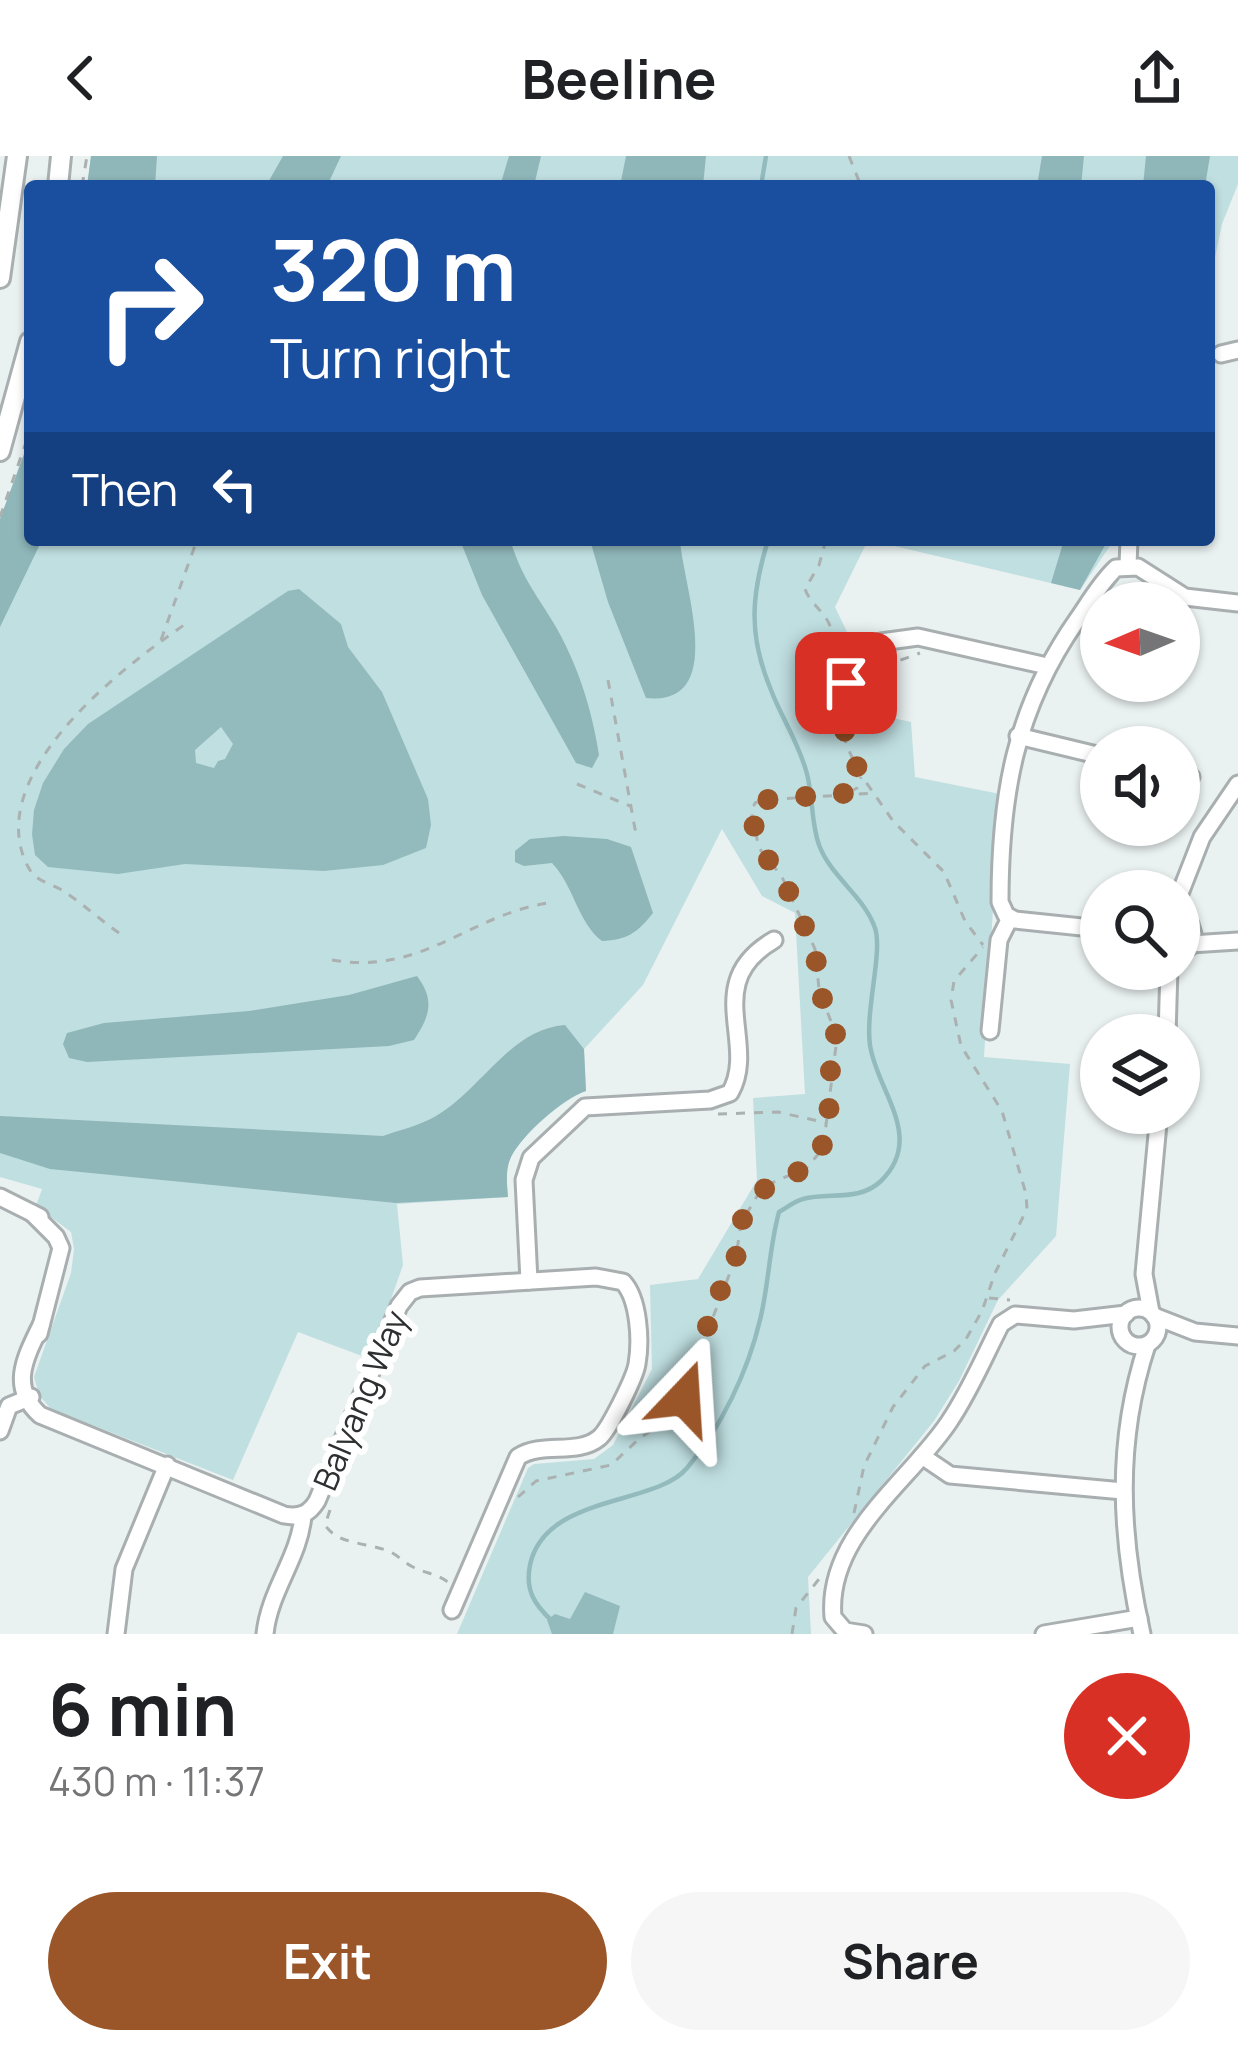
<!DOCTYPE html>
<html lang="en">
<head>
<meta charset="utf-8">
<style>
  :root { --surface:#fff; --page:#f6f6f6; --text:#202124; --muted:#757577; --accent:#9a5629 }
  body { margin:0; font-family:Manrope,sans-serif; background:var(--page); color:var(--text); height:100vh; display:flex; flex-direction:column; font-size:45px; white-space:nowrap }
  * { box-sizing:border-box; margin:0 }
  p { font-size:39px; color:var(--muted) }
  .icon { flex:none; width:66px; height:66px; fill:none; stroke:currentColor; stroke-width:2; stroke-linecap:round; stroke-linejoin:round }
  .map { position:relative; height:1478px; overflow:hidden }
  .details { display:flex; flex-direction:column; background:var(--surface); flex:1 }
  .details>* { flex:none }
  .banner { position:absolute; left:24px; top:24px; width:1191px; height:366px; border-radius:12px; box-shadow:0 3px 9px #0004; background:#1a4fa0; color:#fff; overflow:hidden }
  .needle { width:78px; rotate:268deg }
  .buttons { position:absolute; left:1080px; top:426px; display:grid; gap:24px }
  .buttons a { display:grid; place-items:center; width:120px; height:120px; border-radius:50%; background:var(--surface); box-shadow:0 3px 9px #0004; font-size:60px }
  .pin { position:absolute; display:grid; place-items:center; width:102px; height:102px; color:#fff; margin:-51px; border-radius:24px; box-shadow:0 6px 18px #0006 }
  .me { position:absolute; width:132px; margin:-66px; rotate:20deg; stroke-linejoin:round; filter:drop-shadow(0 0 9px #0008) }
  .turn { display:flex; align-items:center; gap:42px; height:252px; padding:0 48px; font-size:54px }
  .turn .icon { width:156px; height:156px; stroke-width:2.5 }
  .turn b { display:block; font-size:84px; line-height:102px }
  .then { display:flex; align-items:center; height:114px; padding:0 48px; background:#0003; gap:24px; font-size:45px }
  .round { display:grid; place-items:center; flex:none; width:126px; height:126px; border-radius:63px; background:var(--page) }
  .head { display:flex; align-items:center; justify-content:space-between; height:204px; padding:0 48px }
  h1 { font-size:72px; font-weight:700; line-height:90px }
  .action { display:flex; gap:24px; margin-top:auto; padding:24px 48px }
  .action a { flex:1; height:138px; border-radius:72px; background:var(--accent); color:#fff; font-size:48px; font-weight:700; line-height:138px; text-align:center }
  .action a+a { background:var(--page); color:var(--text) }
  header { display:flex; justify-content:space-between; align-items:center; height:156px; padding:0 48px; background:var(--surface); font-size:54px; font-weight:700 }
  .map>svg:first-child { display:block }
</style>
</head>
<body>
<header><svg class="icon" aria-label="back" viewBox="0 0 24 24"><path d="M15 5l-7 7 7 7"/></svg>Beeline<svg class="icon" aria-label="share" viewBox="0 0 24 24"><path d="M12 15V3M7 8l5-5 5 5M5 13v7h14v-7"/></svg></header>
<div class="map">
<svg width="1238" height="1478" viewBox="0 0 1238 1478">
  <rect width="100%" height="100%" fill="#eaf1f1"/>
  <g fill="#c0dfe1">
    <path d="M91,0H1238V28L1222,68L1209,130V30H87Z"/>
    <path d="M30,282V384H868L835,451L888,561L911,566L915,621L1000,638L984,901L1070,908L1056,1080L998,1144L959,1225L934,1265L808,1421L811,1478H457L528,1312L534,1308L594,1303L613,1289L652,1213L650,1129L698,1123L757,1024L753,942L805,938L795,757L762,740L722,673L643,829L584,893L586,935C563,943 522,979 511,1001C505,1014 507,1028 508,1041L397,1048L403,1109L370,1203L298,1176L233,1324L51,1253L39,1239L34,1221L71,1117L74,1093L71,1076L36,1050L42,1033L0,1021V363Z"/>
    <path d="M869,384H1114L1080,434Z"/>
  </g>
  <g fill="#8fb6b9">
    <path d="M91,0H157L155,30H87Z"/>
    <path d="M283,0H341L327,30H266Z"/>
    <path d="M509,0H541L534,30H500Z"/>
    <path d="M626,0H706L703,30H620Z"/>
    <path d="M1042,0H1084L1081,30H1037Z"/>
    <path d="M1146,0H1210L1205,30H1143Z"/>
    <path d="M30,282V384H42L0,471V363Z"/>
    <path d="M460,384H510C523,423 533,433 553,466C577,506 592,553 599,599L592,612L576,607L482,439Z"/>
    <path d="M590,384H680C683,430 729,551 646,542L608,446Z"/>
    <path d="M1064,384H1108L1080,434L1051,427Z"/>
    <path d="M564,680L607,683L631,691L653,757C637,777 627,784 602,785C578,767 574,730 552,707L524,710L515,706V695L530,683Z"/>
    <path d="M417,820C435,844 430,860 414,884L389,890L87,906L69,902L63,888L67,877L104,867L249,855L349,839Z"/>
    <path d="M565,869L584,893L586,935C563,942 522,979 511,1001C505,1014 507,1028 508,1041L396,1047L50,1013L0,997V960L383,980C400,974 421,969 436,960C482,933 510,873 565,869Z"/>
  </g>
  <g fill="#93bbbe" fill-rule="evenodd">
    <path d="M299,433L341,468L348,491L382,536L428,643L431,669L426,692L383,709L324,715L185,708L118,718L48,711L35,699L32,678L34,654L43,627L64,593L88,568L288,435ZM221,571L233,588L225,603L218,605L214,612L196,607L195,594Z"/>
    <path d="M585,1436L620,1450L613,1478H552L547,1464L555,1458L570,1463Z"/>
  </g>
  <g fill="none" stroke-linecap="round" stroke-linejoin="round">
    <g stroke="#93bbbe" stroke-width="4.5">
      <path d="M761,30L766,0"/>
      <path d="M552,1465C534,1448 525,1434 530,1409C545,1338 656,1350 687,1312C721,1272 748,1215 760,1164C769,1128 769,1092 779,1056C786,1052 795,1045 803,1043C829,1036 859,1046 881,1025C926,981 876,934 870,889C865,855 883,796 875,772C864,740 831,721 819,689C811,667 813,641 807,618C799,587 782,563 771,534C748,479 751,440 768,384"/>
    </g>
    <g stroke="#a9afb0" stroke-width="21">
      <g id="minor">
        <path d="M1221,198L1238,194"/>
        <path d="M1128,409L1129,384"/>
        <path d="M881,486L918,481L1047,510"/>
        <path d="M1018,580L1101,600"/>
        <path d="M1179,618L1191,621"/>
        <path d="M1179,740L1202,681L1238,628"/>
        <path d="M1179,762L1190,768L1193,778L1189,791L1179,796"/>
        <path d="M1101,773L1015,764L1006,759L1000,746C1000,639 1015,553 1077,464C1089,447 1100,427 1116,412L1138,411L1185,441L1238,447"/>
        <path d="M1191,788L1238,785"/>
        <path d="M990,875L999,784L1010,762"/>
        <path d="M1167,879L1169,813"/>
        <path d="M0,1041L40,1061"/>
        <path d="M32,1057L56,1081L61,1092L39,1178"/>
        <path d="M529,1125L524,1024L531,1002L585,951L710,944L730,937C759,887 700,827 774,784"/>
        <circle cx="1139" cy="1171" r="19"/>
        <path d="M1151,1156L1144,1118L1159,957"/>
        <path d="M1154,1160L1195,1176L1238,1180"/>
        <path d="M41,1169C25,1202 9,1231 40,1259L284,1359C300,1362 309,1358 317,1345L399,1150L410,1136L420,1132L596,1121L623,1126C639,1143 641,1185 637,1208C635,1221 609,1274 599,1282C577,1300 542,1285 518,1301L452,1454"/>
        <path d="M0,1275L9,1250L31,1241"/>
        <path d="M922,1300L950,1319L1123,1335"/>
        <path d="M116,1478L124,1413L167,1309"/>
        <path d="M265,1478C269,1435 300,1401 303,1359"/>
        <path d="M864,1478L845,1475L833,1461C826,1380 909,1326 949,1266C970,1235 984,1201 1001,1168L1015,1159L1074,1164L1126,1158"/>
        <path d="M1044,1478L1139,1462"/>
        <path d="M1142,1478C1120,1379 1115,1286 1147,1189"/>
      </g>
    </g>
    <g stroke="#a9afb0" stroke-width="24">
      <g id="major">
        <path d="M58,30L61,0"/>
        <path d="M0,122L17,0"/>
        <path d="M0,295L30,186"/>
      </g>
    </g>
    <g stroke="#abb1b1" stroke-width="3" stroke-dasharray="9 9" stroke-linecap="butt">
      <path d="M849,0L861,30"/>
      <path d="M82,30L87,0"/>
      <path d="M0,361L30,275"/>
      <path d="M826,384L819,409L805,433C810,448 827,457 831,473C838,497 831,516 855,533L844,563L846,589L861,619L893,665L944,716L965,765L983,789"/>
      <path d="M161,484L197,384"/>
      <path d="M608,524L635,673L640,679"/>
      <path d="M856,532L871,515L920,497"/>
      <path d="M577,628L630,650"/>
      <path d="M850,636L857,632L861,621"/>
      <path d="M119,777C99,763 81,746 60,733C53,729 42,726 35,720C27,713 22,698 20,688C4,603 123,511 184,469"/>
      <path d="M332,804C426,820 470,756 555,746"/>
      <path d="M718,958L778,956L827,967"/>
      <path d="M989,1142L1010,1144"/>
      <path d="M518,1341L536,1325L611,1309L640,1282L676,1258L736,1101L741,1067L759,1037L774,1026L806,1012L823,993L837,882L819,833L815,793L782,721L759,692L751,656L755,647L762,644L874,637"/>
      <path d="M330,1354L325,1369C338,1389 366,1386 388,1395C397,1398 404,1407 413,1411C427,1418 436,1417 449,1427"/>
      <path d="M854,1357L864,1310L893,1251L925,1210L954,1195L966,1183L982,1155L995,1117L1027,1053L1026,1038L1002,955L961,890L951,844L954,825L983,791"/>
      <path d="M792,1478L796,1452L823,1418"/>
    </g>
    <use href="#minor" stroke="#fff" stroke-width="15"/>
    <use href="#major" stroke="#fff" stroke-width="18"/>
  </g>
  <g fill="none" stroke-linecap="round" stroke-linejoin="round">
    <path stroke="#9a5629" stroke-width="21" stroke-dasharray="0 37.8" d="M684,1242L716,1144L736,1101L740,1067L766,1031L806,1012L819,1000L829,968V922L837,882L819,833L815,793L782,721L759,692L751,656L755,647L762,644L848,637L857,632L861,619C845,587 836,567 855,533L846,527"/>
  </g>
  <g text-anchor="middle" dominant-baseline="central" stroke-width="12" stroke-linejoin="round" paint-order="stroke">
    <g font-size="33" fill="#2d2f30" stroke="#fff">
      <text transform="translate(360 1244) rotate(-67)">Balyang Way</text>
    </g>
  </g>
</svg>
<div class="buttons">
<a><svg class="needle" viewBox="-14 -14 28 28"><path d="M0-13l5 13h-10z" fill="#e53935"/><path d="M0 13l5-13h-10z" fill="#757577"/></svg></a>
<a><svg class="icon" aria-label="sound" viewBox="0 0 24 24"><path d="M4 9h4l5-4v14l-5-4H4zM17 9q2 3 0 6"/></svg></a>
<a><svg class="icon" aria-label="search" viewBox="0 0 24 24"><circle cx="10" cy="10" r="6"/><path d="M15 15l6 6"/></svg></a>
<a><svg class="icon" aria-label="layers" viewBox="0 0 24 24"><path d="M12 4l9 5-9 5-9-5zM3 14l9 5 9-5"/></svg></a>
</div>
<div class="pin" style="left:846px;top:527px;background:#d93025"><svg class="icon" aria-label="arrive" viewBox="0 0 24 24"><path d="M6 21V4h12l-3 4 3 4H6"/></svg></div>
<svg class="me" style="left:684px;top:1242px" viewBox="-20 -20 40 40"><path d="M0-17L14 15 0 8-14 15z" fill="#9a5629" stroke="#fff" stroke-width="4"/></svg>
<div class="banner">
<div class="turn"><svg class="icon" aria-label="right" viewBox="0 0 24 24"><path d="M7 20v-9h11M14 6l5 5-5 5"/></svg><div><b>320 m</b>Turn right</div></div>
<div class="then">Then<svg class="icon" aria-label="left" viewBox="0 0 24 24"><path d="M17 20v-9H6M10 6l-5 5 5 5"/></svg></div>
</div>
</div>
<section class="details">
<div class="head"><div><h1>6 min</h1><p>430 m · 11:37</p></div><a class="round" style="background:#d93025;color:#fff"><svg class="icon" aria-label="close" viewBox="0 0 24 24"><path d="M6 6l12 12M18 6L6 18"/></svg></a></div>
<div class="action"><a>Exit</a><a>Share</a></div>
</section>
</body>
</html>
